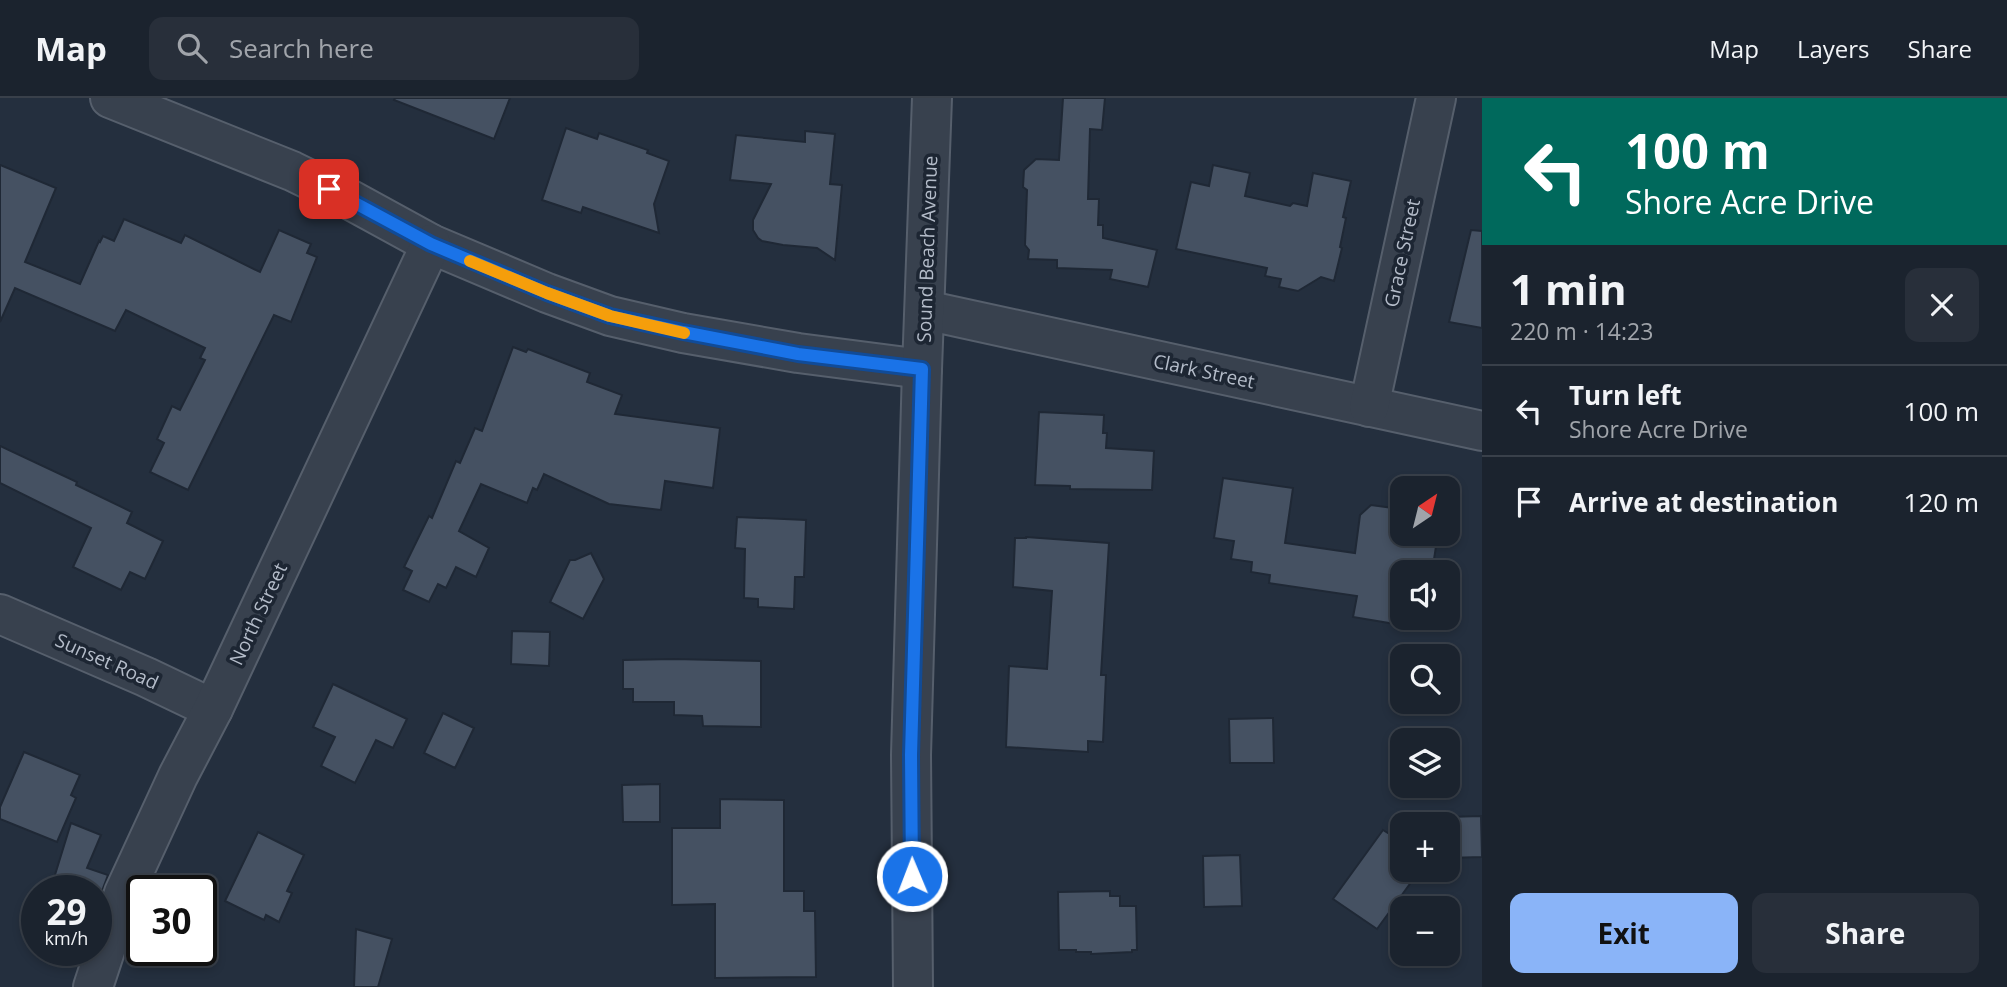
<!DOCTYPE html>
<html lang="en">
<head>
<meta charset="utf-8">
<style>
  :root { --surface:#1b232e; --page:#282f3a; --text:#f1f3f6; --muted:#a0a4aa; --line:#39404a; --accent:#8ab4f8 }
  body { margin:0; font-family:"Open Sans",sans-serif; background:var(--page); color:var(--text); height:100vh; display:flex; flex-direction:column; font-size:26px; white-space:nowrap }
  * { box-sizing:border-box; margin:0 }
  p { font-size:23px; color:var(--muted) }
  .icon { flex:none; width:38px; height:38px; fill:none; stroke:currentColor; stroke-width:2; stroke-linecap:round; stroke-linejoin:round }
  .map { position:relative; flex:1; overflow:hidden }
  .details { display:flex; flex-direction:column; background:var(--surface); width:525px }
  .details>* { flex:none }
  .guide { background:#00695c; color:#fff; overflow:hidden }
  .needle { width:46px; rotate:35deg }
  .buttons { position:absolute; left:1390px; top:378px; display:grid; gap:14px }
  .buttons a { display:grid; place-items:center; width:70px; height:70px; border-radius:14px; background:var(--surface); box-shadow:0 4px 10px #0003,0 0 0 2px var(--line); font-size:35px }
  .speed { position:absolute; left:21px; top:777px; display:flex; gap:14px; font-size:35px; font-weight:700; text-align:center }
  .speed>* { display:grid; place-content:center; width:91px; height:91px; border-radius:50%; background:var(--surface); box-shadow:0 4px 10px #0003,0 0 0 2px var(--line); line-height:1 }
  .speed small { font-size:18px; font-weight:400 }
  .speed .limit { border:4px solid #111; border-radius:10px; background:#fff; color:#111 }
  .pin { position:absolute; display:grid; place-items:center; width:60px; height:60px; color:#fff; margin:-30px; border-radius:14px; box-shadow:0 4px 10px #0006 }
  .me { position:absolute; width:77px; margin:-38px; rotate:359deg; stroke-linejoin:round; filter:drop-shadow(0 0 5px #0008) }
  .turn { display:flex; align-items:center; gap:24px; height:147px; padding:0 28px; font-size:32px }
  .turn .icon { width:91px; height:91px; stroke-width:2.5 }
  .turn b { display:block; font-size:49px; line-height:60px }
  .round { display:grid; place-items:center; flex:none; width:74px; height:74px; border-radius:14px; background:var(--page) }
  .summary { display:flex; align-items:center; justify-content:space-between; height:119px; padding:0 28px }
  h1 { font-size:42px; font-weight:700; line-height:52px }
  .primary-button { display:flex; gap:14px; margin-top:auto; padding:14px 28px }
  .primary-button a { flex:1; height:80px; border-radius:14px; background:var(--accent); color:#111; font-size:28px; font-weight:700; line-height:80px; text-align:center }
  .primary-button a+a { background:var(--page); color:var(--text) }
  ul { padding:0; list-style:none }
  li { display:flex; align-items:center; gap:21px; height:91px; padding:0 28px; border-top:2px solid var(--line) }
  li div { flex:1 }
  li b { display:block; font-size:26px }
  li em { font-style:normal }
  header { display:flex; align-items:center; gap:42px; box-sizing:border-box; height:98px; padding:0 35px; background:var(--surface); border-bottom:2px solid var(--line) }
  header strong { font-size:33px }
  nav { display:flex; gap:38px; margin-inline-start:auto; font-size:24px }
  .search { width:490px; height:63px; background:var(--page); display:flex; align-items:center; gap:18px; box-sizing:border-box; padding:0 24px; border-radius:14px; color:var(--muted); font-size:26px }
  main { display:flex; flex:1; min-height:0 }
  .map>svg:first-child { display:block }
</style>
</head>
<body>
<header>
<strong>Map</strong>
<div class="search"><svg class="icon" aria-label="search" viewBox="0 0 24 24"><circle cx="10" cy="10" r="6"/><path d="M15 15l6 6"/></svg>Search here</div>
<nav><a>Map</a><a>Layers</a><a>Share</a></nav>
</header>
<main>
<div class="map">
<svg width="1482" height="889" viewBox="0 0 1482 889">
  <rect width="100%" height="100%" fill="#242f3e"/>
  <g fill="#455162" stroke="#1f2835" stroke-width="2">
    <path d="M395,0H510L494,41L394,2Z"/>
    <path d="M1063,0H1105L1102,32L1090,31L1088,101H1099L1098,127H1103V140L1157,152L1148,189L1110,181L1112,172L1057,170V162L1028,161L1029,152L1025,147L1027,92L1023,89L1024,72L1036,61L1059,62Z"/>
    <path d="M566,30L597,41L599,35L648,52L647,55L669,63L654,106L659,135L583,109L581,115L542,102Z"/>
    <path d="M805,33L835,36L830,86L842,87L835,162L817,150L783,147L762,143L758,140L753,132V122L771,86L730,82L736,37L805,44Z"/>
    <path d="M0,67L56,90L25,164L80,186L99,143L100,144L103,138L114,143L124,121L181,145L185,137L260,174L279,132L311,146L307,155L317,159L291,224L274,217L188,392L150,374L164,345L157,341L172,308L180,312L205,262L200,260L205,250L126,212L115,233L15,190L0,224Z"/>
    <path d="M1213,67L1250,75L1245,98L1290,108L1293,105L1307,108L1313,75L1351,83L1343,119L1346,120L1340,149L1342,150L1334,183L1321,179L1298,193L1279,189L1281,181L1265,178L1267,170L1176,151L1191,84L1209,88Z"/>
    <path d="M1471,132L1482,133V230L1449,224Z"/>
    <path d="M513,249L526,254L528,251L590,275L587,284L622,297L615,316L720,330L713,390L665,383L661,412L609,406L544,376L537,392L533,390L527,405L481,386L459,433L489,450L476,479L456,469L446,490L438,486L429,504L403,492L412,473L404,469L429,418L432,420L456,363L460,365L475,330L482,333Z"/>
    <path d="M1039,314L1104,317L1103,335H1107L1106,350L1154,353L1152,392L1070,391V388L1035,387Z"/>
    <path d="M0,348L77,384L76,387L132,414L127,425L163,443L145,481L130,474L121,492L73,469L91,430L0,385Z"/>
    <path d="M1223,380L1293,390L1285,445L1355,455L1360,417L1371,407L1393,410L1402,421V436H1438L1432,474H1402L1401,527L1353,519L1357,498L1269,485L1270,477L1251,474L1252,464L1231,461L1234,443L1214,440Z"/>
    <path d="M737,419L806,422L804,479H795L794,511L758,509V501L744,500L745,451L735,450Z"/>
    <path d="M1026,439L1109,445L1101,577H1106L1103,644L1088,643V654L1006,649L1009,568L1047,571L1052,493L1013,489L1015,440H1026Z"/>
    <path d="M591,455L604,481L583,521L550,504L570,462H575Z"/>
    <path d="M512,533L550,534L549,568L511,566Z"/>
    <path d="M674,561L761,563V629L703,628L702,618L674,617V604H633V591H623V562Z"/>
    <path d="M333,586L407,621L393,650L376,642L355,685L321,668L335,639L313,629Z"/>
    <path d="M443,615L474,630L455,670L424,655Z"/>
    <path d="M1273,620L1274,665H1230L1229,621Z"/>
    <path d="M24,654L80,677L71,697L76,700L57,744L0,721V709Z"/>
    <path d="M660,686V724H623L622,687Z"/>
    <path d="M720,701L784,702V793H804V813H815L816,879L715,880V806L672,807V730H720Z"/>
    <path d="M1481,718L1482,759L1447,760V726H1407L1412,720Z"/>
    <path d="M71,725L101,737L87,770L108,777L102,793H50Z"/>
    <path d="M1395,731L1402,734V772H1420L1377,831L1333,801L1383,732L1391,737Z"/>
    <path d="M258,734L304,757L287,793L292,795L279,824L266,817L264,822L225,803Z"/>
    <path d="M1240,757L1242,808L1204,809L1203,758Z"/>
    <path d="M1110,793V798H1120V808H1136L1137,852H1132V854L1091,856V854H1076V852H1059L1058,794Z"/>
    <path d="M356,831L392,841L378,889H354Z"/>
  </g>
  <g fill="none" stroke-linecap="round" stroke-linejoin="round">
    <g stroke="#565f6c" stroke-width="42">
      <g id="minor">
        <path d="M110,0L292,73L347,100L431,146L547,195L610,218L683,235L798,255L922,271"/>
        <path d="M925,212L1482,333"/>
        <path d="M1369,309L1436,0"/>
        <path d="M0,516L146,579L213,611"/>
        <path d="M93,889L124,795L178,678L213,611L431,146"/>
        <path d="M913,889L911,657L922,271L932,0"/>
      </g>
    </g>
    <use href="#minor" stroke="#38414e" stroke-width="38"/>
  </g>
  <g fill="none" stroke-linecap="round" stroke-linejoin="round">
    <g stroke="#114b97" stroke-width="18">
      <path id="route" d="M329,91L431,146L547,195L610,218L683,234L798,256L922,271L911,657L912,778"/>
    </g>
    <use href="#route" stroke="#1a73e8" stroke-width="12"/>
    <path stroke="#f59e0b" stroke-width="12" d="M470,163L547,195L610,218L684,235"/>
  </g>
  <g text-anchor="middle" dominant-baseline="central" stroke-width="7" stroke-linejoin="round" paint-order="stroke">
    <g font-size="19" fill="#b4bcc9" stroke="#1d2633">
      <text transform="translate(927 151) rotate(-88)">Sound Beach Avenue</text>
      <text transform="translate(1402 155) rotate(-78)">Grace Street</text>
      <text transform="translate(1204 273) rotate(12)">Clark Street</text>
      <text transform="translate(258 516) rotate(-65)">North Street</text>
      <text transform="translate(107 563) rotate(24)">Sunset Road</text>
    </g>
  </g>
</svg>
<div class="buttons">
<a><svg class="needle" viewBox="-14 -14 28 28"><path d="M0-13l5 13h-10z" fill="#e53935"/><path d="M0 13l5-13h-10z" fill="#a0a4aa"/></svg></a>
<a><svg class="icon" aria-label="sound" viewBox="0 0 24 24"><path d="M4 9h4l5-4v14l-5-4H4zM17 9q2 3 0 6"/></svg></a>
<a><svg class="icon" aria-label="search" viewBox="0 0 24 24"><circle cx="10" cy="10" r="6"/><path d="M15 15l6 6"/></svg></a>
<a><svg class="icon" aria-label="layers" viewBox="0 0 24 24"><path d="M12 4l9 5-9 5-9-5zM3 14l9 5 9-5"/></svg></a>
<a>+</a>
<a>−</a>
</div>
<div class="speed"><div>29<small>km/h</small></div><div class="limit">30</div></div>
<div class="pin" style="left:329px;top:91px;background:#d93025"><svg class="icon" aria-label="arrive" viewBox="0 0 24 24"><path d="M6 21V4h12l-3 4 3 4H6"/></svg></div>
<svg class="me" style="left:912px;top:778px" viewBox="-20 -20 40 40"><circle r="17" fill="#1a73e8" stroke="#fff" stroke-width="3"/><path d="M0-11L8 9 0 5-8 9z" fill="#fff"/></svg>
</div>
<section class="details">
<div class="guide">
<div class="turn"><svg class="icon" aria-label="left" viewBox="0 0 24 24"><path d="M17 20v-9H6M10 6l-5 5 5 5"/></svg><div><b>100 m</b>Shore Acre Drive</div></div>
</div>
<div class="summary"><div><h1>1 min</h1><p>220 m · 14:23</p></div><a class="round"><svg class="icon" aria-label="close" viewBox="0 0 24 24"><path d="M6 6l12 12M18 6L6 18"/></svg></a></div>
<ul>
<li><svg class="icon" aria-label="left" viewBox="0 0 24 24"><path d="M17 20v-9H6M10 6l-5 5 5 5"/></svg><div><b>Turn left</b><p>Shore Acre Drive</p></div><em>100 m</em></li>
<li><svg class="icon" aria-label="arrive" viewBox="0 0 24 24"><path d="M6 21V4h12l-3 4 3 4H6"/></svg><div><b>Arrive at destination</b></div><em>120 m</em></li>
</ul>
<div class="primary-button"><a>Exit</a><a>Share</a></div>
</section>
</main>
</body>
</html>
